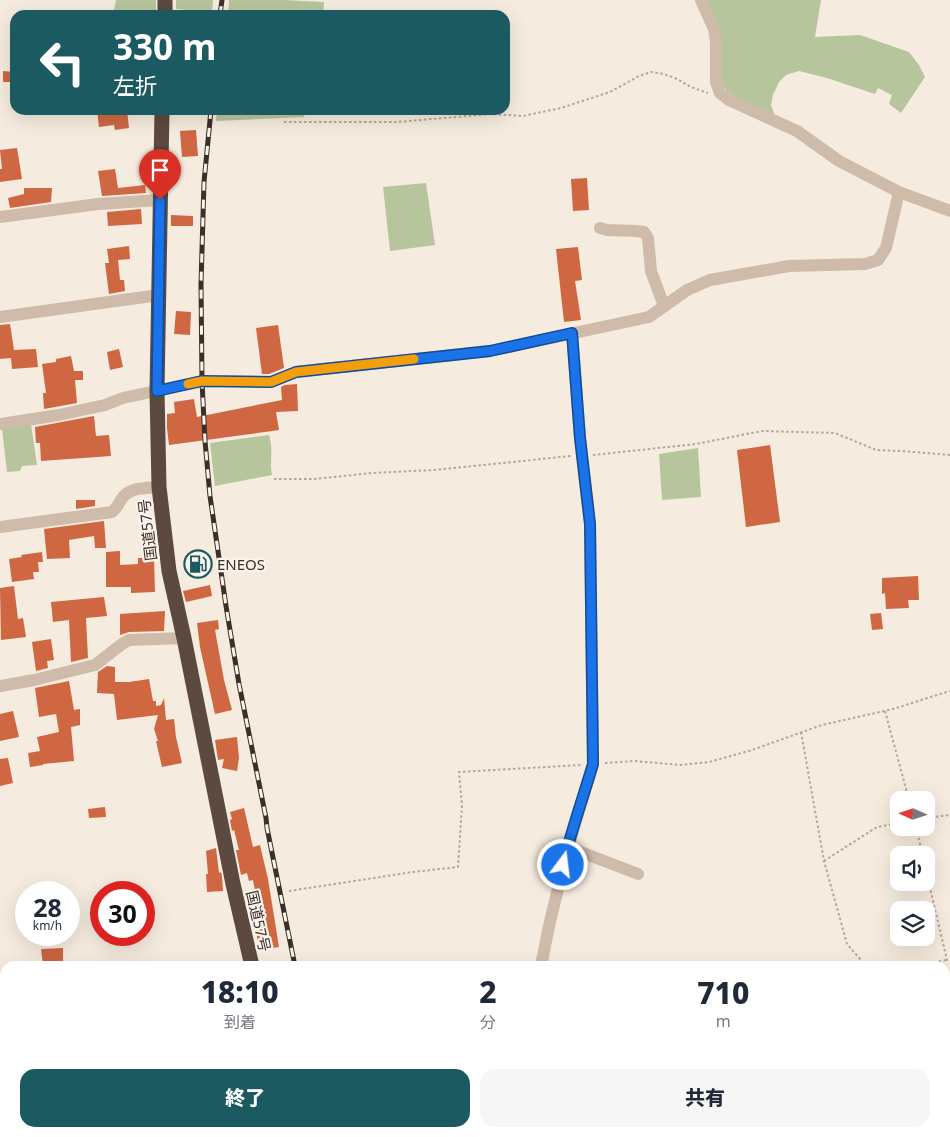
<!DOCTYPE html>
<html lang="ja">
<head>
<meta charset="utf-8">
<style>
  :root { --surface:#fff; --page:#f6f6f7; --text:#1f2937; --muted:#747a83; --accent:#1b5a60 }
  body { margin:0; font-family:"Noto Sans","Noto Sans JP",sans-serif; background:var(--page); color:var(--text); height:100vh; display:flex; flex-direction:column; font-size:19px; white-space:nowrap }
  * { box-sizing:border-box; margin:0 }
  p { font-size:16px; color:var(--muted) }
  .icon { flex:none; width:28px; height:28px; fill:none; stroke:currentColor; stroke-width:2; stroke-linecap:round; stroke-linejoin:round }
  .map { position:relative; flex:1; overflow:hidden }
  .drawer { position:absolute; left:0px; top:961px; width:950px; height:176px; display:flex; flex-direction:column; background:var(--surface); border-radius:15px 15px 0 0; box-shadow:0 5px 20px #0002 }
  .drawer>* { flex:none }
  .banner { position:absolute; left:10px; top:10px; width:500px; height:105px; border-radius:15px; box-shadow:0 5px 20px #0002; background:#1b5a60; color:#fff; overflow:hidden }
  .needle { width:32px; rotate:273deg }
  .buttons { position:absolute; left:890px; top:791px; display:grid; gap:10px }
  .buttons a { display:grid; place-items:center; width:45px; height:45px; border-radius:10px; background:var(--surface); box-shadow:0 5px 20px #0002; font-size:25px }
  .speed { position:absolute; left:15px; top:881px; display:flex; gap:10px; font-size:25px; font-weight:700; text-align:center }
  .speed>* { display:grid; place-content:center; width:65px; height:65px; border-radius:50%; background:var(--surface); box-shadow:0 5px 20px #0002; line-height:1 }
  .speed small { font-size:12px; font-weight:400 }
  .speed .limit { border:8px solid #d22; background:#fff; color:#111 }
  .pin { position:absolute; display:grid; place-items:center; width:42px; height:42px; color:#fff; margin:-51px -21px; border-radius:50% 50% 50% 0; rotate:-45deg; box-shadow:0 0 5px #0007 }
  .pin .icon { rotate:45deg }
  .me { position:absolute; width:55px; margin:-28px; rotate:15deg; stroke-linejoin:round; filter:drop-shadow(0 0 4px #0008) }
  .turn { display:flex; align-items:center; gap:18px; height:105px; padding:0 20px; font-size:22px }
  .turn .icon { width:65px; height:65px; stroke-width:2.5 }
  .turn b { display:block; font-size:35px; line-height:42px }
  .eta { display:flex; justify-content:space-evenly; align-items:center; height:85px; text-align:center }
  .eta b { font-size:30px; font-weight:800; line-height:35px }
  .primary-button { display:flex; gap:10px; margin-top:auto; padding:10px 20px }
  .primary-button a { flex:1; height:58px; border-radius:15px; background:var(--accent); color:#fff; font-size:20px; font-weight:800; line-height:58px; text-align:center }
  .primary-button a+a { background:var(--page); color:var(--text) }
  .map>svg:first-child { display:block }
</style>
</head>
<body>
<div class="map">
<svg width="950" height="1137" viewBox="0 0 950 1137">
  <rect width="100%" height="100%" fill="#f5ebde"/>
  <g fill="#b7c59d">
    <path d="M116,0H156V15H113Z"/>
    <path d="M176,0H213L212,12L176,9Z"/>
    <path d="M229,0H284L324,2L323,15H228Z"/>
    <path d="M707,0H821L815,37L860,35L909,52L919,65L925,77L901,113L889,104L892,95L878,88L875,94L827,78L799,71L786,75L779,82L773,95L771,105L775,116L741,101L727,91L722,84Z"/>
    <path d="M217,110H305L304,117L216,121Z"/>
    <path d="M426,183L435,245L390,251L383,187Z"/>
    <path d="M31,424L37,465L22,466L20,471L7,472L2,429Z"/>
    <path d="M269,435C274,451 269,460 272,475L215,486L210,443Z"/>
    <path d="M698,448L701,497L662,500L659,454Z"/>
  </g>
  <g fill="#cf6742">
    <path d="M3,71L15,72V82H3Z"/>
    <path d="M97,110H127L129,128L115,130L114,125L99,127Z"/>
    <path d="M196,130L198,156L182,157L180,131Z"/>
    <path d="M17,148L22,179L0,182V169H2L0,150Z"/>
    <path d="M115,169L118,188L145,185L146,193L102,196L98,171Z"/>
    <path d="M587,178L589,210L573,211L571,179Z"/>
    <path d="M24,188H52L51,202L10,208L8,198L24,194Z"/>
    <path d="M141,209L142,224L108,226L107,212Z"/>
    <path d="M171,215L193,216V226H171Z"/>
    <path d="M129,246L130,259L118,260L120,280H124L125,291L109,294L105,263H109L107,249Z"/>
    <path d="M578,247L582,280L575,281L581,320L564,322L556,249Z"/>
    <path d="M176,311L191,312L190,335L174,334Z"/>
    <path d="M10,324L14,350L36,349L38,367L12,369L11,358L0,359V325Z"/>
    <path d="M278,325L284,368L269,374H262L256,328Z"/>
    <path d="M119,349L123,367L110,370L107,352Z"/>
    <path d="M71,356L74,371H83V380H75L77,403L44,409L43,393H46L42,364L56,362V359Z"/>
    <path d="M297,384L298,411L276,412L279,430L169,445L167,428V414L175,413L174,402L194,399L197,417L282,400L281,387L285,385Z"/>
    <path d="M94,416L96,436L109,435L111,456L41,461L40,443H36L35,427Z"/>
    <path d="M770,445L780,522L746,527L737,450Z"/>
    <path d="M76,500H95V506L76,509Z"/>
    <path d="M104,521L106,548H95L94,536L69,540L70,558L47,559L44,529Z"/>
    <path d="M120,551V565L138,564V558H154L155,592L131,593V587H106V552Z"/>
    <path d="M42,552L43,562H38L39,572H33L34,579L12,582L9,559L22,557L21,555Z"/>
    <path d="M918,576L919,600H908L909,608L886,609L885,593L882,594V578Z"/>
    <path d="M210,585L212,596L186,602L183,591Z"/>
    <path d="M14,586L18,619L23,618L26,637L1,640L0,588Z"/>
    <path d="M104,597L107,616L86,618L88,658L71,662L69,620L53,622L51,602Z"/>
    <path d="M165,611L164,631L129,632L120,635V614Z"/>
    <path d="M881,613L883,629L872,630L870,614Z"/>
    <path d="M218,620L219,629L215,630L224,680L232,710L215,714L200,647L197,623Z"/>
    <path d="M51,639L54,660L47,661L48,668L36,671L32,642Z"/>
    <path d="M107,666L115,667V682H129L149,679L153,701H156V706L161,705L164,698L166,720L174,719L176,737L182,763L162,767L156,741H158L154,729L158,715L117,720L114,694L97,693L98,672Z"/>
    <path d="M69,681L74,710L80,709V725L71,727L74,761L43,764V765L30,767L28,753L40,751L37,737L59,732L56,714L39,717L35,688Z"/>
    <path d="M13,711L19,737L0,741V714Z"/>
    <path d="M237,737L239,758L237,771L222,768L224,759L218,760L215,740Z"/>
    <path d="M8,758L13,783L0,786V759Z"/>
    <path d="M105,807L106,817L89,818L88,809Z"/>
    <path d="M244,808L253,847L260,845L268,879L279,947L259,950L256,930L267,928L262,900L257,901L253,880L249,881L247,873L241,875L236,850H239L234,830L232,831L230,820L232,819L230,812Z"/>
    <path d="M216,848L219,873L221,872L222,876L223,891L207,892L206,874H208L206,851Z"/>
    <path d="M63,948V962L51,963V966H43L41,949Z"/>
  </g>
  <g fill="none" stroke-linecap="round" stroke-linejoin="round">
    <g stroke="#baa593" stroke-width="2" stroke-dasharray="2.5 2.5" stroke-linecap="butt">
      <path d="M284,122H397L491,114L523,116L561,108L610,92L639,76L651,72L664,74L677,79L691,87L708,93"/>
      <path d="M593,455L696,444L762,431L835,433L876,450L902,451L950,455"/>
      <path d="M274,479H314L372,473L434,470L571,456"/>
      <path d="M885,711L909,800"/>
      <path d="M801,732L824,861L847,944L866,966"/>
      <path d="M605,763L634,761L681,765L709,762L752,750L822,725L893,709L950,691"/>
      <path d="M926,818L950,815"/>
      <path d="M916,828L923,855"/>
      <path d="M824,861L877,827L899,823"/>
      <path d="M926,871L947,960L950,959"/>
      <path d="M289,891L413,872L458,867L462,806L459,772L581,765"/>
      <path d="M914,966L946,960"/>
      <path d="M542,1132L598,1137"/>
      <path d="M669,1132L670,1137"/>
      <path d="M722,1132L723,1137"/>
    </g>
    <g stroke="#cebba9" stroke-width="12">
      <path d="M701,0L714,29L716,42V82L720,93L729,100L797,131L839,161L899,192L950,211"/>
      <path d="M0,217L98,204L160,200"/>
      <path d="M600,228L607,230L637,231L644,232L648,238L651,271L664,306"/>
      <path d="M0,317L159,295"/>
      <path d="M0,424L59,415L105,405L123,398L202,381L271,382L296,372L490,351L649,317L687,290L710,280L789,266L865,264L878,260L886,248L899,192"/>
      <path d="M0,527L112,512C118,508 119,501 124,496C132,487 148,488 159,487"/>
      <path d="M0,686L34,680L95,665L122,644L129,640L184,638"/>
      <path d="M568,847L638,874"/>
      <path d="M541,966L549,926L567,851L593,764L590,524L580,438L572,333"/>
      <path d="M0,1089L5,1087"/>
      <path d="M531,1132V1137"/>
    </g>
    <path stroke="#a2897a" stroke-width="12" d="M0,1115L5,1129"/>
    <g stroke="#5c4940" stroke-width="15">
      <path d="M165,15V0"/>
      <path d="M162,110L157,391L159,487L169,571L184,638L233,884L252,966"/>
      <path d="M289,1132L290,1137"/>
    </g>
    <g stroke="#3b2f29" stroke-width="5">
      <g id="rail">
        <path d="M220,15L222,0"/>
        <path d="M211,110L204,182L201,284L202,381L205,441L210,496L226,606L239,684L266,818L267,828L295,966"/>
        <path d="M327,1132L328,1137"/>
      </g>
    </g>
    <use href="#rail" stroke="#fbf4ec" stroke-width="3" stroke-dasharray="9" stroke-linecap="butt"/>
  </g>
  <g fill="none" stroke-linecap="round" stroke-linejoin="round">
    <g stroke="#114b97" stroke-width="12">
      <path id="route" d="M160,200L157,391L202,381L271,382L296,372L490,351L572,333L580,438L590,524L593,764C583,798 571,831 563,865"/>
    </g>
    <use href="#route" stroke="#1a73e8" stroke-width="9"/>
    <path stroke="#f59e0b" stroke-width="9" d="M188,384L202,381L271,382L296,372L414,359"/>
  </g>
  <defs>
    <g id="fuel-ring" transform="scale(1.4375)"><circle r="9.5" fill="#fbf4ec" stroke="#1b5a60" stroke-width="1.5"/><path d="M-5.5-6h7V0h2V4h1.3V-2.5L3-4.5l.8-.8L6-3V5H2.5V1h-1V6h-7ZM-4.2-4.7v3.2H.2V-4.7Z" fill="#1b5a60"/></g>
  </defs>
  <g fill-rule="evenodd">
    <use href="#fuel-ring" x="198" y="564"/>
  </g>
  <g text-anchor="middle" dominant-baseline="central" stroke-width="4.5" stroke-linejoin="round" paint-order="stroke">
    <g font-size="15" fill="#3b2f29" stroke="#fbf4ec">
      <text transform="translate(147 530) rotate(-97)">国道57号</text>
      <text transform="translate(259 921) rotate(77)">国道57号</text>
    </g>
    <g font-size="15" fill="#3b2f29" stroke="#fbf4ec" text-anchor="start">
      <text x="217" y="564">ENEOS</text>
    </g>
  </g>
</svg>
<div class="buttons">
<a><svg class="needle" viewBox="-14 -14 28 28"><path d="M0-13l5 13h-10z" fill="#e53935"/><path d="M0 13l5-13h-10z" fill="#747a83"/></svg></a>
<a><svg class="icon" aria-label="sound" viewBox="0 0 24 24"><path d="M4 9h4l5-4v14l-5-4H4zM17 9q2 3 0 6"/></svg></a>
<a><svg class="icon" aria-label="layers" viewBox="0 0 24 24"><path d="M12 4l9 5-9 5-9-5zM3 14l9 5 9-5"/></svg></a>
</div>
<div class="speed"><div>28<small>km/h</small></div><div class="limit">30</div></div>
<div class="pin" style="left:160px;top:200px;background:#d93025"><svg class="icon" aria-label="arrive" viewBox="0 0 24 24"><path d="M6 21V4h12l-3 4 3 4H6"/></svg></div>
<svg class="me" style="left:563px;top:865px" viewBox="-20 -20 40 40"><circle r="17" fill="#1a73e8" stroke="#fff" stroke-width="3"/><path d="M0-11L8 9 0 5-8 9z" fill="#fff"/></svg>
<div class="banner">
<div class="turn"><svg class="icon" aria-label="left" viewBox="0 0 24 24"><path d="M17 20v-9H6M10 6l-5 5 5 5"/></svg><div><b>330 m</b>左折</div></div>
</div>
<section class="drawer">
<div class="eta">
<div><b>18:10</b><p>到着</p></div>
<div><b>2</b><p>分</p></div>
<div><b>710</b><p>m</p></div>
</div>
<div class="primary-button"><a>終了</a><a>共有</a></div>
</section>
</div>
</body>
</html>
